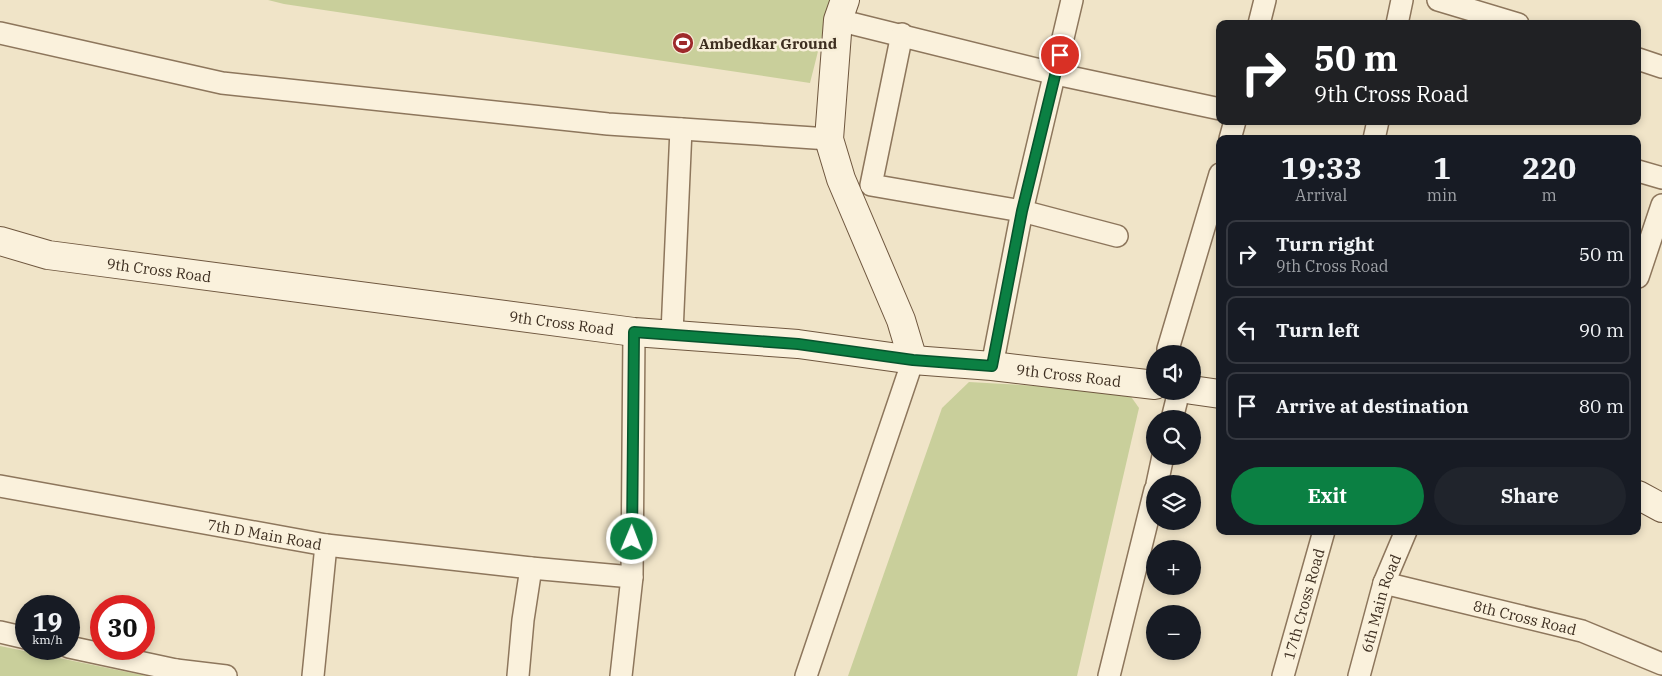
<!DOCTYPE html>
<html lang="en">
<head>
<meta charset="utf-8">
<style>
  :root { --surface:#171b24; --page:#20242c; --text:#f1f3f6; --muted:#9ea1a6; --line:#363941; --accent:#0b8043 }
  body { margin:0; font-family:"IBM Plex Serif",serif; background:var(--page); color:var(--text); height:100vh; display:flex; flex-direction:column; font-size:19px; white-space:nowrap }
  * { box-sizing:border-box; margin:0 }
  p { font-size:16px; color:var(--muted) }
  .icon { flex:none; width:28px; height:28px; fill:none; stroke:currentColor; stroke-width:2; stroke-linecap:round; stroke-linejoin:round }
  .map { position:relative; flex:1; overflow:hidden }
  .panel { position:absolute; left:1216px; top:135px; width:425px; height:400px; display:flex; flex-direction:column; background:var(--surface); border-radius:10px; box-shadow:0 2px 8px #0003 }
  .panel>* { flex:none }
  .hud { position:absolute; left:1216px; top:20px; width:425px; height:105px; border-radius:10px; box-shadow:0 2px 8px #0003; background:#202124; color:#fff; overflow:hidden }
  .fabs { position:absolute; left:1146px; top:345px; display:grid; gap:10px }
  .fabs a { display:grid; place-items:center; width:55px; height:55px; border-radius:50%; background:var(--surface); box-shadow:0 2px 8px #0003; font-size:25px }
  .speed { position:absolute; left:15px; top:595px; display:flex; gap:10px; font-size:25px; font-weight:700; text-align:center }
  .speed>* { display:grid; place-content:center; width:65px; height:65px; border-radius:50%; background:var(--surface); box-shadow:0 2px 8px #0003; line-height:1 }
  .speed small { font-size:12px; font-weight:400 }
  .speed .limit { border:8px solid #d22; background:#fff; color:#111 }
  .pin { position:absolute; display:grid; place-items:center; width:42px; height:42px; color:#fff; margin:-21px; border:2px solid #fff; border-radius:50%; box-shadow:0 1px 5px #0007 }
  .me { position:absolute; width:55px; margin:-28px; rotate:1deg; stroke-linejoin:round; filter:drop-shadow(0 0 4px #0008) }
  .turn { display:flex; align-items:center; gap:18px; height:105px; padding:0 15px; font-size:22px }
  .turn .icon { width:65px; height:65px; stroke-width:2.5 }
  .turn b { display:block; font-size:35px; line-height:42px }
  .eta { display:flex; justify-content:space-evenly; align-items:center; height:85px; text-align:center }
  .eta b { font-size:30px; font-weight:800; line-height:35px }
  .primary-button { display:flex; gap:10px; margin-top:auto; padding:10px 15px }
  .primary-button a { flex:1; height:58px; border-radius:30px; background:var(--accent); color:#fff; font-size:20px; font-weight:800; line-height:58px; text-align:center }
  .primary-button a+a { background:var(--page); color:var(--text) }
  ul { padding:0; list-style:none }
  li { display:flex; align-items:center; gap:15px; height:68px; margin:0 10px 8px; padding:0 5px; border:2px solid var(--line); border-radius:10px }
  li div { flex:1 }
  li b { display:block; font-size:19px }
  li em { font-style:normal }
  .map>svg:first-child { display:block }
</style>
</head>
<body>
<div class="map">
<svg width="1662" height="676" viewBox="0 0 1662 676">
  <rect width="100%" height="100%" fill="#f0e4c8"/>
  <g fill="#c9cf9b">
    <path d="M268,0H831L810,83L284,4Z"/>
    <path d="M969,382L1127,391L1139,408L1077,676H848L942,408Z"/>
    <path d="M0,646L147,676H0Z"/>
  </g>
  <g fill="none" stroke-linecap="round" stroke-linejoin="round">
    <g stroke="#8d765c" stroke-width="24">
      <g id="street">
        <path d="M1438,0L1518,24"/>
        <path d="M838,20L1056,74L1220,109"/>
        <path d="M1259,24L1265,0"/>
        <path d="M1397,24L1402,0"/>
        <path d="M0,33L222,83L608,124L829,139"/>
        <path d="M902,34L871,185L1022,211L1117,236"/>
        <path d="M1638,59L1662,67"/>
        <path d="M1230,139L1235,121"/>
        <path d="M1374,139L1378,121"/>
        <path d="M1638,171L1662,178"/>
        <path d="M1638,277L1662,205"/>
        <path d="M672,333L681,129"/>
        <path d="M1169,354L1168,349L1220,174"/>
        <path d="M992,366L1022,211L1072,0"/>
        <path d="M1172,419L1179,391"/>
        <path d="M1157,484L1163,456"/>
        <path id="s1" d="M0,486L326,545L531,568L632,577"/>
        <path id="s2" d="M1384,583L1582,631L1662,664"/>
        <path d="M0,632L26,638"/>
        <path d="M69,647L176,670L175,676"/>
        <path d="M176,670L226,676"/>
        <path d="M313,676L326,545"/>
        <path d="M518,676L523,620L531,568"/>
        <path d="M621,676L632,577L634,332"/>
        <path d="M806,676L913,360"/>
        <path d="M1109,676L1155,490"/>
        <path id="s3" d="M1283,676L1324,531"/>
        <path id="s4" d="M1359,676L1384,583L1406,531"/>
      </g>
    </g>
    <g stroke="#6f573f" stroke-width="30">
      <g id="secondary">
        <path d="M845,0L838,20L829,139L841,179L901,320L913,360"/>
        <path id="s5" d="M0,241L48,255L634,332L798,344L913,360L992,366L1155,385"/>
        <path d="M1192,390L1220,394"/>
        <path d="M1638,495L1662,508"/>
      </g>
    </g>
    <use href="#street" stroke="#faf1dc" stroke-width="21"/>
    <use href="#secondary" stroke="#faf1dc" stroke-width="28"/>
  </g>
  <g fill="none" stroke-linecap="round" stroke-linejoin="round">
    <g stroke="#07532c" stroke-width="12">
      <path id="route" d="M632,539L634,332L798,344L913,360L992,366L1022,211L1060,55"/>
    </g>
    <use href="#route" stroke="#0b8043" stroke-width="9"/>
  </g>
  <defs>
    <g id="stadium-disc" transform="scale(1.125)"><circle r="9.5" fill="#9e2a2b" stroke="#f7eed8"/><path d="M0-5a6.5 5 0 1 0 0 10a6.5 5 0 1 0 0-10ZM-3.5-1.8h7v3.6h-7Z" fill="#fff"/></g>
  </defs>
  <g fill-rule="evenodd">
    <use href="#stadium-disc" x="683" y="43"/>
  </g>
  <g text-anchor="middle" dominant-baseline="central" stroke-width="5" stroke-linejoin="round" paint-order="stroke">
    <g font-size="15" font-weight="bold" fill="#3d2e20" stroke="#f7eed8" text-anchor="start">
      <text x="699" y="43">Ambedkar Ground</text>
    </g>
    <g font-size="15" fill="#3d2e20" stroke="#f7eed8">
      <text stroke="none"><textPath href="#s5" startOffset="162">9th Cross Road</textPath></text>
      <text stroke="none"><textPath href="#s5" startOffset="568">9th Cross Road</textPath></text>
      <text stroke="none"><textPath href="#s5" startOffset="1078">9th Cross Road</textPath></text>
      <text stroke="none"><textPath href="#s1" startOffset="269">7th D Main Road</textPath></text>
      <text stroke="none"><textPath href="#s4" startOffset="76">6th Main Road</textPath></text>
      <text stroke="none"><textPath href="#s3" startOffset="75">17th Cross Road</textPath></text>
      <text stroke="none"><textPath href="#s2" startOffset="145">8th Cross Road</textPath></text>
    </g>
  </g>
</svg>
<div class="fabs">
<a><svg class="icon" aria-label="sound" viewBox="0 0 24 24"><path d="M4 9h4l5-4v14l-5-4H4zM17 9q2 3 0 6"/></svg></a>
<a><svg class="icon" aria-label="search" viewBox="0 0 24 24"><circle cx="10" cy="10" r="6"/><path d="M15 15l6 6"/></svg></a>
<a><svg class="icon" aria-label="layers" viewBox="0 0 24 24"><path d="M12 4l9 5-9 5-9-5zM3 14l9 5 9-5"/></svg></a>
<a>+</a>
<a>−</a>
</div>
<div class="speed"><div>19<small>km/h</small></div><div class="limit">30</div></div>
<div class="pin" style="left:1060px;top:55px;background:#d93025"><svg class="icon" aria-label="arrive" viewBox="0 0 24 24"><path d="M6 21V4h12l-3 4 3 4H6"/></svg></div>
<svg class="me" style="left:632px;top:539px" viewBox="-20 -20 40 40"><circle r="17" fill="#0b8043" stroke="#fff" stroke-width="3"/><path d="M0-11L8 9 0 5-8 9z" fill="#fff"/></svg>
<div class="hud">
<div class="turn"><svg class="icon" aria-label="right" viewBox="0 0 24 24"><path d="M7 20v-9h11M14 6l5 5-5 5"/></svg><div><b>50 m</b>9th Cross Road</div></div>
</div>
<section class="panel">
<div class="eta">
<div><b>19:33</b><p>Arrival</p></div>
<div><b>1</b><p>min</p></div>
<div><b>220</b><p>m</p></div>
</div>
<ul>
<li><svg class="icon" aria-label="right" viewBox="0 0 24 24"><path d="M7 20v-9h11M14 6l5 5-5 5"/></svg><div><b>Turn right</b><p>9th Cross Road</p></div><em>50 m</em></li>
<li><svg class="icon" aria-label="left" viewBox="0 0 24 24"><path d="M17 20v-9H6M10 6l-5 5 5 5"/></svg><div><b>Turn left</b></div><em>90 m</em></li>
<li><svg class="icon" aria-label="arrive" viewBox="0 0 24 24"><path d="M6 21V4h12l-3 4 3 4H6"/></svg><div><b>Arrive at destination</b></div><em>80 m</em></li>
</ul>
<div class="primary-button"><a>Exit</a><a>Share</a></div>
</section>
</div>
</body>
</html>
